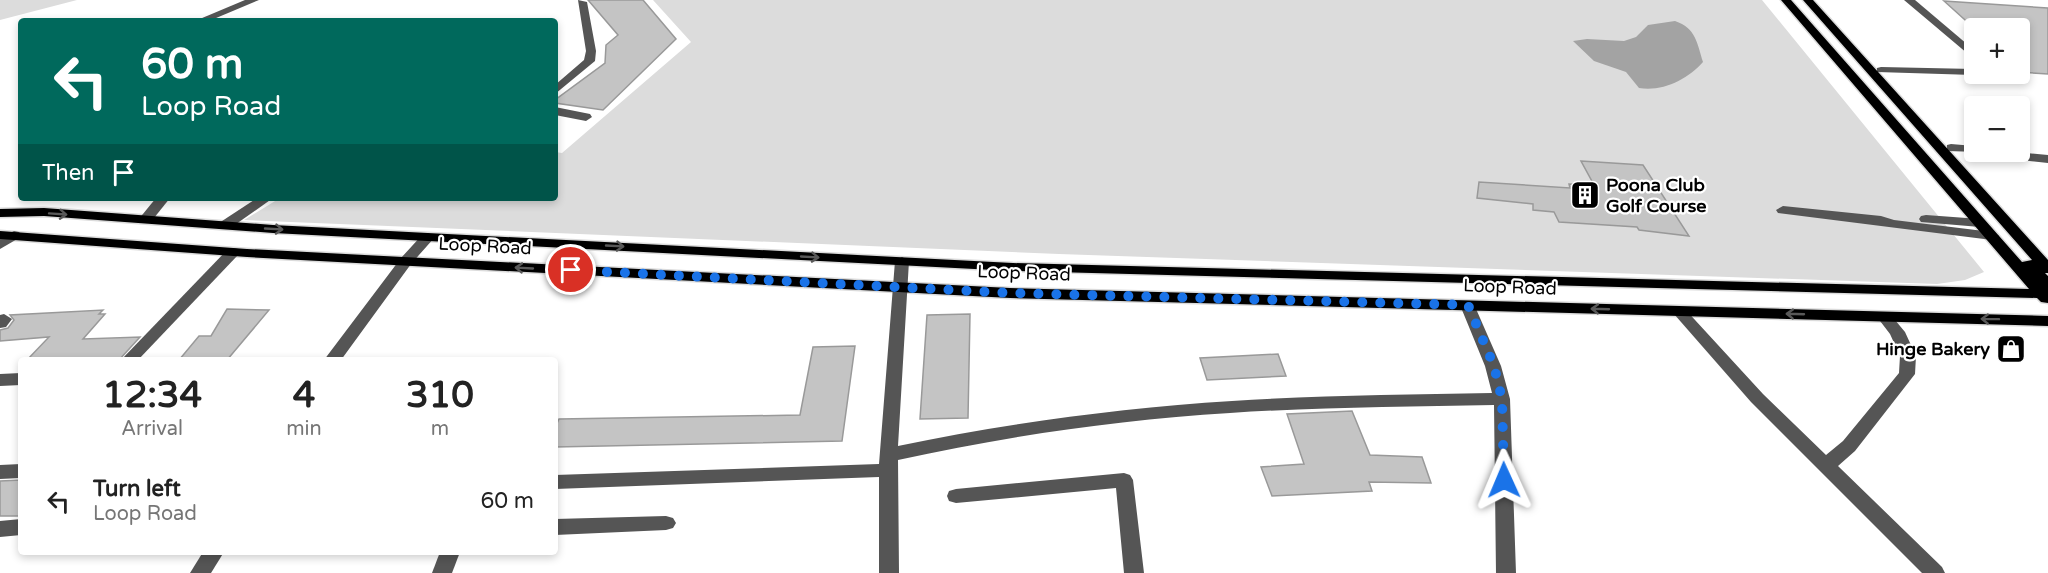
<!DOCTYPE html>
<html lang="en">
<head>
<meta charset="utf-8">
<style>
  :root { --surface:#fff; --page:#f6f6f6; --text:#222; --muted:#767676 }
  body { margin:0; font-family:"Varela Round",sans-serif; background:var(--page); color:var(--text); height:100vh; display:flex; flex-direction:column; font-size:22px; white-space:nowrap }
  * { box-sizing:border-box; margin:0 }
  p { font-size:20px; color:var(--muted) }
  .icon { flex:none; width:33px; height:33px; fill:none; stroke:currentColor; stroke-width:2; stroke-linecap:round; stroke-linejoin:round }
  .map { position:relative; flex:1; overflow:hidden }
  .side { position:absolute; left:18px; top:357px; width:540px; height:198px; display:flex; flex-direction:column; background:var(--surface); border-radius:6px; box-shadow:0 3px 9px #0003 }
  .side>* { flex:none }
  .guide { position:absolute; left:18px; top:18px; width:540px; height:183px; border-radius:6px; box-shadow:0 3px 9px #0003; background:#00695c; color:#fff; overflow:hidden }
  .buttons { position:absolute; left:1964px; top:18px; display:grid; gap:12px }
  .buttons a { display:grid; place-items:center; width:66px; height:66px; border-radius:6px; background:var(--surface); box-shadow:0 3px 9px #0003; font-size:30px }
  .pin { position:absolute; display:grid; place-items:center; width:51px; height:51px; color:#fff; margin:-26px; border:3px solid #fff; border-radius:50%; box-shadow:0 2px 6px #0007 }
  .me { position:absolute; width:66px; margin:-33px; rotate:359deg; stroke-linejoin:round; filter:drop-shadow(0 0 4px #0008) }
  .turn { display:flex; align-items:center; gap:21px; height:126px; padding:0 24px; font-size:27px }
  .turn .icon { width:78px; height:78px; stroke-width:2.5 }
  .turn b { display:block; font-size:42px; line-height:51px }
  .then { display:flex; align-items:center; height:57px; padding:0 24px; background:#0003; gap:12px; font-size:22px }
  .eta { display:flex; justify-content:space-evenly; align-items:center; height:102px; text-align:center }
  .eta b { font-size:36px; font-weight:700; line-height:42px }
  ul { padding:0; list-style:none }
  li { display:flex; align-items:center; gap:18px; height:84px; padding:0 24px }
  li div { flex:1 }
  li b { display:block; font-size:22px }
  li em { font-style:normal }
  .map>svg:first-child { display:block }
</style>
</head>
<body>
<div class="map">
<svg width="2048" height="573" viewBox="0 0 2048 573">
  <rect width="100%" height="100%" fill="#fff"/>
  <g fill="#dcdcdc">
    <path d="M0,0H77L0,20Z"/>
    <path d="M653,0H1762L1984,272L1965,280L1937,284L1059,254L244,220L280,198H555V152L562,153L691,42Z"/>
  </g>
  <path fill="#a3a3a3" d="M1675,21C1696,28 1697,43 1703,62C1688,79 1663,92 1639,88L1626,72L1594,61L1573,41L1587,39L1624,41L1636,37L1648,25Z"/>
  <g fill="#c4c4c4" stroke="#999" stroke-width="1.5">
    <path d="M588,0H643L676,39L603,110L555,103V100L605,63L606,45L618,35Z"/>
    <path d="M1944,1L2048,8V74L2019,72V28H1974Z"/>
    <path d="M1581,161L1643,165L1689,236L1639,230L1637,227L1559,222L1554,212L1533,210V204L1477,198L1479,182L1570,188L1569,184L1594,185Z"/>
    <path d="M227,309L269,310L227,360H179L199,336H211Z"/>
    <path d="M103,310L99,314H105L83,339L140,337L119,360H27L49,337L0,341V330L8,328L14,320L10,315Z"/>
    <path d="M970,314L968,418L920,419L927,315Z"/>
    <path d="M855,346L842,441L555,447V428L559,419L800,415L813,347Z"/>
    <path d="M1278,354L1286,376L1207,380L1200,358Z"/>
    <path d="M1352,411L1370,455L1422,457L1431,483L1369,482L1372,491L1272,496L1261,467L1304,464L1287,414Z"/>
    <path d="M21,480V516H0V481Z"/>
  </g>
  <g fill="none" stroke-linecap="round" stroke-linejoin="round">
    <g stroke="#dbdbdb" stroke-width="3">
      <g id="major">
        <path d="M1781,0H1791L2022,262L2032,260L1803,0H1813L2048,260V273H2045L2048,276V303L2041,302L2037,298L1013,271L273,233L44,216L0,217V209L44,208L273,225L1013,263L2029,289Z"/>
        <path d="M0,231L247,249L1010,288L2048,316V326L1010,298L247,257L0,239Z"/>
      </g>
    </g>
    <g fill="#555" fill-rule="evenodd">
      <path d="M245,0H259L209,21H195Z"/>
      <path d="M578,0L587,2L596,51L595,61L555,94V85L584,60L586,51Z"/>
      <path d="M1904,0H1915L1974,50V59Z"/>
      <path d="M1881,67L1974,69V74H1979L1974,75L1877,72V68Z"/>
      <path d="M555,107L590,114L592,117L586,121L555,115Z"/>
      <path d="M1951,144L1974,146V152H2015L2048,155V163L1985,156L1979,152L1947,151V145Z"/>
      <path d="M156,198H170L150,223H140L138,220Z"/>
      <path d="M257,198H273L229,229H219L217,226L219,223Z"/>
      <path d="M1783,206L1881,216L1894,220L1992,232L1999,236L1992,240L1778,213L1776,210Z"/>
      <path d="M1926,215L1980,219L1987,223L1980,227L1921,222L1919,219L1921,216Z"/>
      <path d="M14,231L19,232L21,235L19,238L0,249V238Z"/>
      <path d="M428,233L435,237L411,264L341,360H324L401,258L423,234Z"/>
      <path d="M233,248L238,249L240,252L238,255L138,360H121L228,249Z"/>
      <path d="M902,257L909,261L898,446C1009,423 1120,408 1232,401C1319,395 1405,395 1492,393L1485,366L1460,305L1463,302H1473L1501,366L1510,399L1516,573H1496L1494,405C1406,407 1318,407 1230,413C1118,420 1007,436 898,460L899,573H879V477L555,489V475L879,464L895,261Z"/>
      <path d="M1679,306L1684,308L1763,394L1826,455L1843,441L1899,373L1900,356L1890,334L1877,317L1880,314H1890L1905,332L1916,356L1915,374L1855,451L1838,466L1942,567L1945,573H1922L1751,402L1674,314L1671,311L1674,308Z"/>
      <path d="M4,314L12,319L6,327L0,328V315Z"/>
      <path d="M21,373V385L0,386V374Z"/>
      <path d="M21,464V478L0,479V465Z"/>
      <path d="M1124,473L1130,475L1133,480L1144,573H1124L1116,488L956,503L949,501L947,496L949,491L956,489Z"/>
      <path d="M666,516L673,518L676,523L673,528L666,530L555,535V519Z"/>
      <path d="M21,519V535L0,537V521Z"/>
      <path d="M203,552H224L211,573H190Z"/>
      <path d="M440,552H460L452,573H432Z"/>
    </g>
    <use href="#major" fill="#000" fill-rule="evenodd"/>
  </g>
  <defs><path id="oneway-shaft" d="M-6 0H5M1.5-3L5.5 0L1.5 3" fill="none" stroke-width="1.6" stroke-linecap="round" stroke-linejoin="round" transform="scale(1.5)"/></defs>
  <g stroke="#595959">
    <use href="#oneway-shaft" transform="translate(58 214) rotate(4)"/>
    <use href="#oneway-shaft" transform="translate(274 229) rotate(3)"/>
    <use href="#oneway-shaft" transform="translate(615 246) rotate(3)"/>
    <use href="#oneway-shaft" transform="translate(810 257) rotate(3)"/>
    <use href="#oneway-shaft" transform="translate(524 268) rotate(-177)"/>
    <use href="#oneway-shaft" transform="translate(1600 309) rotate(-178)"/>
    <use href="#oneway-shaft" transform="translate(1795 314) rotate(-178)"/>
    <use href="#oneway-shaft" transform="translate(1990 319) rotate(-179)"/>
  </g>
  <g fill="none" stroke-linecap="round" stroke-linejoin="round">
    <path stroke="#1a73e8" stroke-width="10" stroke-dasharray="0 18" d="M571,270L1010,293L1468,305L1494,366L1502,399L1504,480"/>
  </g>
  <defs>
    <g id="building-square" transform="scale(1.5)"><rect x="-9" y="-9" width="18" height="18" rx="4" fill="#000" stroke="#fff"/><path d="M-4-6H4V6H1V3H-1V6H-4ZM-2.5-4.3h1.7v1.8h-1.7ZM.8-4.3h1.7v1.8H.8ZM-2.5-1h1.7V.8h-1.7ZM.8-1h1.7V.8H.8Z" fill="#fff"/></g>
    <g id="shop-square" transform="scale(1.5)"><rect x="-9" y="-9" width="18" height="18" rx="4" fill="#000" stroke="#fff"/><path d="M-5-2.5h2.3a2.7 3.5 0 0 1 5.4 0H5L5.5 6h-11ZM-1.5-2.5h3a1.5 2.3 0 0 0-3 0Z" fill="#fff"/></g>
  </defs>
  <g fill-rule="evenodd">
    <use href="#building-square" x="1585" y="195"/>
    <use href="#shop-square" x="2011" y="349"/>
  </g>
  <g text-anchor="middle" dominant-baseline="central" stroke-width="4.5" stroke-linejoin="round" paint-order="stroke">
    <g font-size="18" font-weight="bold" fill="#000" stroke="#fff" text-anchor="start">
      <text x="1606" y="185">Poona Club<tspan x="1606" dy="21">Golf Course</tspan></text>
      <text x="1990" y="349" text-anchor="end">Hinge Bakery</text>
    </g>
    <g font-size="18" fill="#000" stroke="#fff">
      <text transform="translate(485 246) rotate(3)">Loop Road</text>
      <text transform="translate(1024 273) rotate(2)">Loop Road</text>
      <text transform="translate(1510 287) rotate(2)">Loop Road</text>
    </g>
  </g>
</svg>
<div class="buttons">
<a>+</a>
<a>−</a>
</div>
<div class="pin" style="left:571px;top:270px;background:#d93025"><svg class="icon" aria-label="arrive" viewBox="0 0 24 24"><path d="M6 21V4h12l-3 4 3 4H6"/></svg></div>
<svg class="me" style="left:1504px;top:480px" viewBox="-20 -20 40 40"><path d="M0-17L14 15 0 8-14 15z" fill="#1a73e8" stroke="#fff" stroke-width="4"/></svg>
<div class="guide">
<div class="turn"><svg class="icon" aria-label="left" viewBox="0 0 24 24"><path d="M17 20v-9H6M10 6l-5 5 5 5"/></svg><div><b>60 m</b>Loop Road</div></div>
<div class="then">Then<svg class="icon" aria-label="arrive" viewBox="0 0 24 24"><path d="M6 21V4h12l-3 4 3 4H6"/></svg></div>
</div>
<section class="side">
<div class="eta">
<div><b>12:34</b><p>Arrival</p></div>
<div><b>4</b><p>min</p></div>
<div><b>310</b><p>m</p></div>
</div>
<ul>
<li><svg class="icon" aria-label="left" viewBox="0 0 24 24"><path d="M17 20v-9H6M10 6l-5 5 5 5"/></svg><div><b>Turn left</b><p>Loop Road</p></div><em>60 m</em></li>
</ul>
</section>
</div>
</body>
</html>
